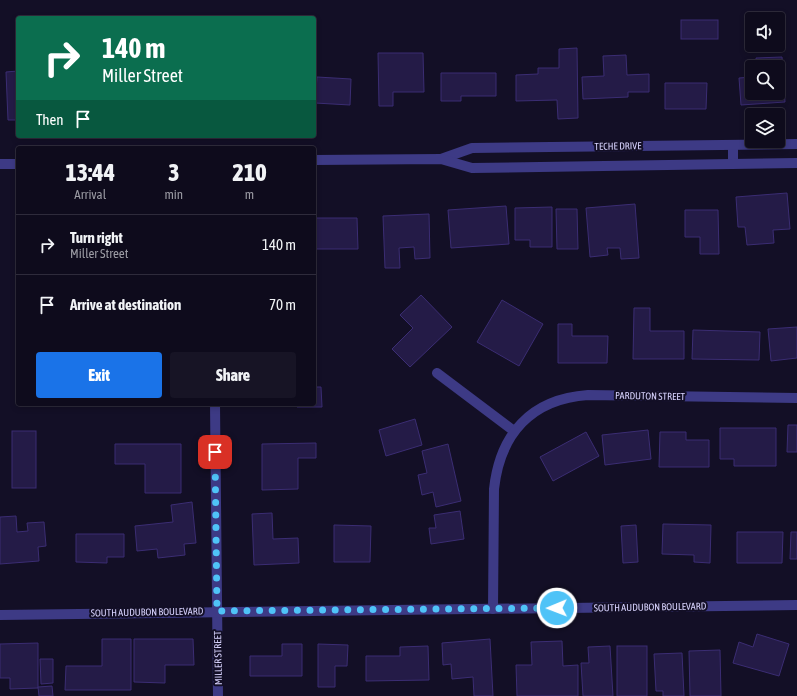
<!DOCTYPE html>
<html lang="en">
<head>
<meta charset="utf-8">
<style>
  :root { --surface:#0e0b1c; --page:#171425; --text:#f1f3f6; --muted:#9b9ba3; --line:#2e2b3b; --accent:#1a73e8 }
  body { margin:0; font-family:"Asap Condensed",sans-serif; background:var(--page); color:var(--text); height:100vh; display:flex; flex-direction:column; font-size:15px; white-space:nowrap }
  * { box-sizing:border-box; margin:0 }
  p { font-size:13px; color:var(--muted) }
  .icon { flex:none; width:22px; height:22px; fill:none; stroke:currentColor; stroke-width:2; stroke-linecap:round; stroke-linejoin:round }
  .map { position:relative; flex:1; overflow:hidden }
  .panel { position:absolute; left:16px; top:146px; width:300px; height:260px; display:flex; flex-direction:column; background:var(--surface); border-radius:4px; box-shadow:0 2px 6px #0003,0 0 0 1px var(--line) }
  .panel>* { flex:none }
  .guide { position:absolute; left:16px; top:16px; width:300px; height:122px; border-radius:4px; box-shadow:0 2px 6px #0003,0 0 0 1px var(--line); background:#0b6e4f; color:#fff; overflow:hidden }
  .controls { position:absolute; left:745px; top:12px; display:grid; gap:8px }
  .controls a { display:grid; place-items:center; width:40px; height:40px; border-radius:4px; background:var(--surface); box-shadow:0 2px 6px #0003,0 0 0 1px var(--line); font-size:20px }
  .pin { position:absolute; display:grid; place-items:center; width:34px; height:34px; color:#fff; margin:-17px; border-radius:8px; box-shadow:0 2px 6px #0006 }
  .me { position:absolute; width:44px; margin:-22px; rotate:269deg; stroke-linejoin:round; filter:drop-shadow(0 0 3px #0008) }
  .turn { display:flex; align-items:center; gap:14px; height:84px; padding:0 20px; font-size:18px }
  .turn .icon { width:52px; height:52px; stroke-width:2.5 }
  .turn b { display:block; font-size:28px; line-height:34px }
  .then { display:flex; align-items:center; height:38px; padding:0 20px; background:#0003; gap:8px; font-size:15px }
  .eta { display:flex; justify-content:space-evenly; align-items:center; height:68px; text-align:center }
  .eta b { font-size:24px; font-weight:800; line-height:28px }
  .primary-button { display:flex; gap:8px; margin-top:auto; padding:8px 20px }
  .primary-button a { flex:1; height:46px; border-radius:4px; background:var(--accent); color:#fff; font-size:16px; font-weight:800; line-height:46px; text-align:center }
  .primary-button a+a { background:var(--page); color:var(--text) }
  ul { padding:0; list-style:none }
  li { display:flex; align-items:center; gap:12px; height:60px; padding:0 20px; border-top:1px solid var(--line) }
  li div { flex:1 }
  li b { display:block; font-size:15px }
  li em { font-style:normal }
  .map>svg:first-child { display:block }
</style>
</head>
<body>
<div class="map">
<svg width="797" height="696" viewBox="0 0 797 696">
  <rect width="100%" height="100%" fill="#130f26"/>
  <g fill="#241b47" stroke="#3b2d73">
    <rect x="681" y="20" width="37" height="19"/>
    <path d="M577,48L578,118L558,119L557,100L516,101V75L538,74V68H559V49Z"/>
    <path d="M378,53H423L424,92H393V106H379Z"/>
    <path d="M626,55L627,75L649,74V92H628V97L583,99L582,77L604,76L603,56Z"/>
    <path d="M782,57L785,102L741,105L739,78L752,77V93H778V67H757L756,58Z"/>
    <path d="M18,71V120H8L6,72Z"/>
    <path d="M441,73H496V96H461V101H441Z"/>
    <path d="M317,77L351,79L350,105L315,103Z"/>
    <path d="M665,83H707L706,109H665Z"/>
    <path d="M787,193L790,229L773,230L774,243L747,245L745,227H738L736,197Z"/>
    <path d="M635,204L639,258L621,259L620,248H607L608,255L590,257L586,208Z"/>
    <path d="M506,206L509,244L451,248L448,210Z"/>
    <path d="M552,207V247H530V240H515V208Z"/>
    <path d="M556,209H577L578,249H557Z"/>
    <path d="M685,210H718L719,254H700V237H685Z"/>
    <path d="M429,214L430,258L415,259L414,247L399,248L400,268H385L383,216Z"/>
    <path d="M314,218H357L358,249H314Z"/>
    <path d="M421,295L452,327L410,367L392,349L413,328L400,315Z"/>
    <path d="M502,300L543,324L519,366L477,342Z"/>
    <path d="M634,308H650V331H684V359H633Z"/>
    <path d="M558,324H572V336H608L607,363H558Z"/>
    <path d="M797,327V358L771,361L768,329Z"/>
    <path d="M693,330L760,332L759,360L692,359Z"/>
    <path d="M314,387H321L322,407H297V404H314Z"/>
    <path d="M415,419L422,445L386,456L379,430Z"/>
    <path d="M788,425H797V452H787Z"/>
    <path d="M720,428H776V466H734V459H720Z"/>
    <path d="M648,430L651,459L605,465L602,435Z"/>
    <rect x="12" y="431" width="24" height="57"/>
    <path d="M586,432L599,456L553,481L540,457Z"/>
    <path d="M660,432H686V440H709V467H659Z"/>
    <path d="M316,443V458H298V489L262,490V444Z"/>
    <path d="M115,444H181V493H145V464H115Z"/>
    <path d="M448,444L461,501L436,507L433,492L422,495L418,475L427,473L422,451Z"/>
    <path d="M192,502L196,543L184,544L185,555L158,558L157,549L137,551L135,526L173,522L171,505Z"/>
    <path d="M460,511L464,539L431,544L429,528H436L434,515Z"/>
    <path d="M272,513L273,539L298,538L299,563L254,565L252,514Z"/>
    <path d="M16,516L17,532L28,531L27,523L44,522L46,546L38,547L39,561L0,564V517Z"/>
    <path d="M663,524L711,525L710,563L694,562V555L662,554Z"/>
    <path d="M334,525L371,526L370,562H334Z"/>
    <path d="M636,525L638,562L623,563L621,526Z"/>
    <path d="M737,532H783L782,563H737Z"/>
    <path d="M791,532H797V559H790Z"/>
    <path d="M76,534H124V557H107V563L76,562Z"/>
    <path d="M757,634L789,644L779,676L733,663L739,642L753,647Z"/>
    <path d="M102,639H131V690H65L66,666H102Z"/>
    <path d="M134,639H193L194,665H165V683L134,682Z"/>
    <path d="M490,639L493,696H474L473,677L452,679L451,664L443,665L442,643Z"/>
    <path d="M562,641L563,666L578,665V696H517L516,665H532L531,642Z"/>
    <path d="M38,643V688L10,689V678H0V644Z"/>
    <path d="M282,644H302V676H250V656H282Z"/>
    <path d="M318,644L348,645L347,666H335V687H318Z"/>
    <path d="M428,646L429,680L366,681V656H400V647Z"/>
    <path d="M610,646L613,696H583L581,663H589L588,647Z"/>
    <rect x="617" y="646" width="30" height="50"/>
    <path d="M720,650L721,696H690L689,651Z"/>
    <path d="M682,653L684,696H663V691H656L654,654Z"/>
    <path d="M40,659H53V683L41,684Z"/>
    <path d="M52,686L53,696H39L38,687Z"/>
  </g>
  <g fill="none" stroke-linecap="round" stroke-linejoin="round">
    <g stroke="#3d3a85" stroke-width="10">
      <path d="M733,145V164"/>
      <path d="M441,159L472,148L797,144"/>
      <path d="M314,160L441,159L472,168L797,163"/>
      <path d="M0,164H18"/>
      <path d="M437,373L514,431"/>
      <path d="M215,404L218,696"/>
      <path d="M493,609L494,489C500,434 531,399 588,395L797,398"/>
      <path d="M0,615L797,605"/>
    </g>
  </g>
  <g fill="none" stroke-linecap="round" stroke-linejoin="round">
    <path stroke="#4fc3f7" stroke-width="7" stroke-dasharray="0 12.6" d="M215,452L217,611L557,608"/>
  </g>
  <g text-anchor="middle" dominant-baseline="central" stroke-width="4" stroke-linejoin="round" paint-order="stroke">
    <g font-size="10" fill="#d9d4ff" stroke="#130f26">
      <text transform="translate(618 146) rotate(-1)">TECHE DRIVE</text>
      <text transform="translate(650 396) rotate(1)">PARDUTON STREET</text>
      <text transform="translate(650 607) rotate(-1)">SOUTH AUDUBON BOULEVARD</text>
      <text transform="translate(147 612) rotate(-1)">SOUTH AUDUBON BOULEVARD</text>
      <text transform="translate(218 658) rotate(-91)">MILLER STREET</text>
    </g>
  </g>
</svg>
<div class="controls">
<a><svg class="icon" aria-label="sound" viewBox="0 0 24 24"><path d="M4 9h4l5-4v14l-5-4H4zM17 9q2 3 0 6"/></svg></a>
<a><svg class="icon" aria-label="search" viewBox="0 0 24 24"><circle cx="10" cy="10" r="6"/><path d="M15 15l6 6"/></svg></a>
<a><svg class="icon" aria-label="layers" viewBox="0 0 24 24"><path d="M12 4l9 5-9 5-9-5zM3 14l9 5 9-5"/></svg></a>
</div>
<div class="pin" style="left:215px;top:452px;background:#d93025"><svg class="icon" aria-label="arrive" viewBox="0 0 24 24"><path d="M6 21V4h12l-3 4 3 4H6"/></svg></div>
<svg class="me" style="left:557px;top:608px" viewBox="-20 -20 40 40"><circle r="17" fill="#4fc3f7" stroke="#fff" stroke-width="3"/><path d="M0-11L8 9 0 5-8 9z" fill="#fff"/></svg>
<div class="guide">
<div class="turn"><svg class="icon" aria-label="right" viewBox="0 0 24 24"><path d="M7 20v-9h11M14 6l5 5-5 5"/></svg><div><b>140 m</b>Miller Street</div></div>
<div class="then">Then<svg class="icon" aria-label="arrive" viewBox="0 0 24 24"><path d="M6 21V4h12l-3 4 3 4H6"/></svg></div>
</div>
<section class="panel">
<div class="eta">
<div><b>13:44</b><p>Arrival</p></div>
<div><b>3</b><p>min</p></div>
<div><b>210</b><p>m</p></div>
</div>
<ul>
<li><svg class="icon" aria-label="right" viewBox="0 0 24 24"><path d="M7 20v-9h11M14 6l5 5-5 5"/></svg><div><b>Turn right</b><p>Miller Street</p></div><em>140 m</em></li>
<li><svg class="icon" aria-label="arrive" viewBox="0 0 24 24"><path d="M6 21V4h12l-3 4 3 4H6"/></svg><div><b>Arrive at destination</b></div><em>70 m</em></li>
</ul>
<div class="primary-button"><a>Exit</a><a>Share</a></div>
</section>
</div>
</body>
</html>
